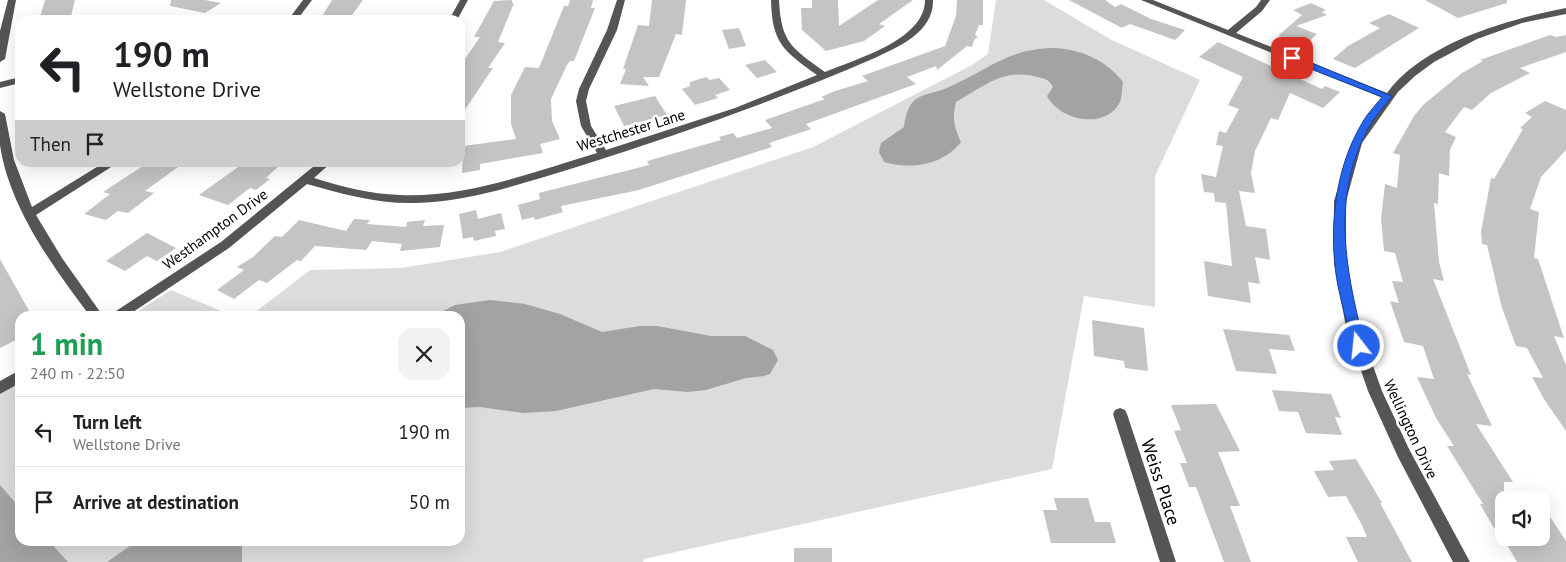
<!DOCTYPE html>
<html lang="en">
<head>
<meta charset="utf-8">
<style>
  :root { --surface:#fff; --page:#f2f2f2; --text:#202124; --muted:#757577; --line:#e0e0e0 }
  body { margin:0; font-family:"PT Sans",sans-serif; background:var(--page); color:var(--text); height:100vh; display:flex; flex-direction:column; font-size:19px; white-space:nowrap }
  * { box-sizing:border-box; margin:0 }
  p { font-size:16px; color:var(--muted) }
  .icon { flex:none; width:28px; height:28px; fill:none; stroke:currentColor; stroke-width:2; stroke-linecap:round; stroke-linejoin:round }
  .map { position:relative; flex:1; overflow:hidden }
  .side { position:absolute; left:15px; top:311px; width:450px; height:235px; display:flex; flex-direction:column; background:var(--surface); border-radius:15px; box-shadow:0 5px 20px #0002 }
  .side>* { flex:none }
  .hud { position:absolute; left:15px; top:15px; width:450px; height:152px; border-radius:15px; box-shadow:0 5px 20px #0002; background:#fff; color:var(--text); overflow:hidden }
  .fabs { position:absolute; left:1495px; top:491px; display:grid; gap:10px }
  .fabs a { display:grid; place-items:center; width:55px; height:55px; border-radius:10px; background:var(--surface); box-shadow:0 5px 20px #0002; font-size:25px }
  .pin { position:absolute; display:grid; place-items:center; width:42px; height:42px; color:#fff; margin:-21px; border-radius:10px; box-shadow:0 2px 8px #0006 }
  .me { position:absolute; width:55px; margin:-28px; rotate:344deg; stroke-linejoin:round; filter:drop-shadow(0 0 4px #0008) }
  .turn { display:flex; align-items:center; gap:18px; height:105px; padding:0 15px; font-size:22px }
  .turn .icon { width:65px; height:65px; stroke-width:2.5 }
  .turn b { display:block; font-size:35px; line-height:42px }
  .then { display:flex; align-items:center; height:48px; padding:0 15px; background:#0003; gap:10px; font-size:19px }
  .round { display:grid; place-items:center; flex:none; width:52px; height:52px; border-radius:15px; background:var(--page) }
  .headline { display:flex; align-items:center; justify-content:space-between; height:85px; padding:0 15px }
  h1 { font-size:30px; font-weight:600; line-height:38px; color:#1e9e55 }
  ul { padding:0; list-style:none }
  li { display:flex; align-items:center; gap:15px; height:70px; padding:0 15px; border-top:1px solid var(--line) }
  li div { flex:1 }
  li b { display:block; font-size:19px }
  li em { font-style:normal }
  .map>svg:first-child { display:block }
</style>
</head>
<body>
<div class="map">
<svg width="1566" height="562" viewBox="0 0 1566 562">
  <rect width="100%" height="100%" fill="#fff"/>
  <g fill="#dcdcdc">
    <path d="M996,0H1044L1110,39L1200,80L1155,176V307L1084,296L1052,469L644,559L643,562H0V394L20,383V541H460V316H250L310,270L401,268L500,252L813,147L972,65L988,54Z"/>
    <path d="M171,290L233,316H130Z"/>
  </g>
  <g fill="#a3a3a3">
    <path d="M1056,48C1083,50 1107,61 1123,82C1122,88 1122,97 1120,102C1105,131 1059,120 1047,96L1053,87C1050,80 1044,78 1037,77C1003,68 985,86 956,102C952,118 954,127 961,142C943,165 912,170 884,162L879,152L881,143L904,127C905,117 908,105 916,99C925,93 939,92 949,87C990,69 1008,48 1056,48Z"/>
    <path d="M490,300L525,304L560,314L602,332L640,326H657L711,336H745L773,350L778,360L770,374L764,376L746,378L706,390L687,392L654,389L556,411L523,413L480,407L460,408V316H433L455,305Z"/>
    <path d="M0,485L20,508V541H49L68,562H0Z"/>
    <path d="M137,541H242V562H107Z"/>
  </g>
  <g fill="#c4c4c4">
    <path d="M45,0H75L70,20H39Z"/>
    <path d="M171,0H205L221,3L205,13L170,6Z"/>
    <path d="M332,0H363L349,19L321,18Z"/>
    <path d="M512,0V3H514L498,42L505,43L488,68H493L460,117V66L480,37H474L494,1Z"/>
    <path d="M570,0H593L591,8H595L574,61H570L567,65L551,99L552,121L560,139L540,144L543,153L480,164V170L462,173L463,146L516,139L511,124V95L525,67L539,68L564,6H568Z"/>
    <path d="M652,0H686L682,35L676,34L659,77H643L649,86L620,84L626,69H623L638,25L649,26Z"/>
    <path d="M812,0H838L839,26L878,0H913L879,24L885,26L864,41L826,51L802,30L801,8H812Z"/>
    <path d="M957,0H983V25H979L975,35L978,37L974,40L972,47L967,46L937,70L936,66L907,77L916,84L806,124L811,129L769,143L772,147L639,190L561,206L563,212L535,220L534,217L522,220L518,205L540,199L539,193L649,165L647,161L721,140L719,137L733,133L737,138L772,128L765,120L825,99L821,97L835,91L868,81L862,76L945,46L956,16Z"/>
    <path d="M1069,0H1105L1115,7L1121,4L1151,19L1185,30L1175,40L1130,24L1122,28Z"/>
    <path d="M1425,0H1507V3L1458,18Z"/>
    <path d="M1311,3L1326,10L1322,12L1327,15L1296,26L1317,34L1304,46L1278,36L1302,15L1293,10Z"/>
    <path d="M1389,14L1419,28L1355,68L1333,59L1348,46L1380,28L1369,23Z"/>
    <path d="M739,28L746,46L729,49L722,30Z"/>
    <path d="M1550,35L1556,37L1566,35V52L1520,68L1530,73L1491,93L1472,110L1464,107L1445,132L1456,137L1450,150L1449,176L1439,173L1438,204L1434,203L1439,262L1444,281L1433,279L1471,375L1467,374L1492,426L1476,424L1513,482H1504V528H1494L1480,504H1483L1447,446H1454L1436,418L1417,377L1434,379L1423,346L1404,342L1390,301L1399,303L1392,281L1403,282L1395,253L1384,251L1381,219L1385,184L1397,188L1400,155L1393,153L1414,116L1423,105L1462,73L1483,61L1480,60Z"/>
    <path d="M1218,42L1322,89L1325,86L1340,92L1323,108L1290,93L1278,120L1271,118L1255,151L1251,173L1255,193L1239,191L1246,226L1266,229L1270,260L1255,257L1260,284L1248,282L1251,303L1208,296L1204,261L1232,266L1226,203L1215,202L1214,193L1204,192L1201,174L1216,177L1223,146L1216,145L1219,131L1226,133L1239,109L1228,105L1243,77L1199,57Z"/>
    <path d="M765,60L777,72L757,78L745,65Z"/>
    <path d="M706,77L710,80L719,78L730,90L715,95L718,98L695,105L682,89L690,86V82Z"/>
    <path d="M655,96L667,115L624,126L614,106Z"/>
    <path d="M1545,101L1566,110V150L1541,177L1530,209L1539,212L1534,258L1538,259L1564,338L1554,336L1566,365V431L1544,399L1532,377L1543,378L1527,348L1516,346L1502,308L1487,245L1482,244L1481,232L1491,178L1494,179L1523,129L1520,128L1532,117L1525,113Z"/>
    <path d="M149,162H185L145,191L154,193L128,213L118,211L106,220L84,214L110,194L103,192Z"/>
    <path d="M245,162H283L266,178L270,179L256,190L250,188L228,205L199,195Z"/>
    <path d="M476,210L478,219L501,213L505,229L495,231L496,236L474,241L473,237L463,239L459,214Z"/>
    <path d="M354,219L370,220L367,224L406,227L407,222L425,220L423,226L444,225L440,247L400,251L402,244L372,241L366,250L315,246L301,261L297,260L267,283L259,280L234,299L217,290L244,270L237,267L253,257L275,236L282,237L299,220L346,231Z"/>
    <path d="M147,233L176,248L157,261L147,256L125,271L106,261Z"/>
    <path d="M0,259L32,316H20V338L0,348Z"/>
    <path d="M1092,320L1144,328L1148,371L1125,368L1124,361L1094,356Z"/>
    <path d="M1223,329L1289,335L1295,351L1269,349L1277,374L1236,371Z"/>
    <path d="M1272,390L1331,394L1341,418L1335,417L1342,435L1306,433L1298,412L1279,411Z"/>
    <path d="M1216,404L1240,451L1218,452L1240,506H1230L1251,562H1224L1196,487H1189L1180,463H1187L1174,431L1181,430L1171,405Z"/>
    <path d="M1356,459L1382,503H1380L1412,562H1358L1346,537H1367L1362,525L1346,496L1328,497L1314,471L1334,470L1329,461Z"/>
    <path d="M1054,498H1088L1095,522H1110L1116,543H1051L1043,510H1057Z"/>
    <path d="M1541,503L1566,541V562H1517L1503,538H1541Z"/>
    <rect x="794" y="548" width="38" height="14"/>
  </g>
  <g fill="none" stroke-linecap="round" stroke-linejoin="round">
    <g fill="#555" fill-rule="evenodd">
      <path d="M8,0H16L5,59L0,62V31Z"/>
      <path d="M303,0H312L297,20H288Z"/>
      <path d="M460,0H468L457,20H449Z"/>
      <path d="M617,0H625L617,30L589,89L586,101L591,126L606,150L735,108L817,75C784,51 772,44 771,0H779C781,43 792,48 825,72C856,59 925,40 925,0H933C934,31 901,46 877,57C780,99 681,134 580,166C526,182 471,202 415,203C378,204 342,194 307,184L229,248L127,316H112L113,313L221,242L319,162H332L314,178C342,187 370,194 400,195C467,198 533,172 597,153L581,126L576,101L579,89L607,30Z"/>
      <path d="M1141,0H1153L1228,30L1256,7L1261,0H1270L1262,11L1236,33L1387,93C1423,43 1509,19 1566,8V14L1522,23L1477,39L1434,62L1415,76L1398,92L1362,143L1346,201V263L1359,327L1382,391L1409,449L1470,562H1453L1398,457L1368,391L1346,327L1334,263V201L1352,143L1383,98Z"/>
      <path d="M20,77V83L0,88V82Z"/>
      <path d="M0,111L5,114L14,160L32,207L105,162H119L36,215L62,258L103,316H90C53,267 9,207 0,145C0,134 0,122 0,111Z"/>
      <path d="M20,370V383L0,394V381Z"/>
      <path d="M1120,408L1125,410L1127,414L1176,562H1160L1113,414L1115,410Z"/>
    </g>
  </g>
  <path fill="#2563eb" stroke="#184099" d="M1288,56H1295L1392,96C1385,106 1375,116 1369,127C1330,197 1346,273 1365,346L1359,351L1353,346C1348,326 1342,306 1338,286C1328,234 1334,171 1361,125C1366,115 1375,106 1382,97L1288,60Z"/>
  <g text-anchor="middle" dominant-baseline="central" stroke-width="5" stroke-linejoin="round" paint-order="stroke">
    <g font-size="15" fill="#000" stroke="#fff">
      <text transform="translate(631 130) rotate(-17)">Westchester Lane</text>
      <text transform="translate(215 229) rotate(-36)">Westhampton Drive</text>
      <text transform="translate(1411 429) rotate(65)">Wellington Drive</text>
    </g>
    <g font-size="18" fill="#000" stroke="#fff">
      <text transform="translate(1161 482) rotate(72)">Weiss Place</text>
    </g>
  </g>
</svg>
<div class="fabs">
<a><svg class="icon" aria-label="sound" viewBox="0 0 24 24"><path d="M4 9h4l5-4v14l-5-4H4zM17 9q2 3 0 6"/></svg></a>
</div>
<div class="pin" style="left:1292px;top:58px;background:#d93025"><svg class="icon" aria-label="arrive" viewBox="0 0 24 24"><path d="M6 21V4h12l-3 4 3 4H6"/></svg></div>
<svg class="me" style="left:1359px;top:346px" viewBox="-20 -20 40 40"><circle r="17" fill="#2563eb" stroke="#fff" stroke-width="3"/><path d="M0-11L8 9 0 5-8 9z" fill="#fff"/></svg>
<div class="hud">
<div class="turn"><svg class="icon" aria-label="left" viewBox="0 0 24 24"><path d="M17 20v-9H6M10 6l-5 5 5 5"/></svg><div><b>190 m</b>Wellstone Drive</div></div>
<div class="then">Then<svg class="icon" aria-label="arrive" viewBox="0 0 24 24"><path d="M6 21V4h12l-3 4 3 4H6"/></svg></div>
</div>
<section class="side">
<div class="headline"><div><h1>1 min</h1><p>240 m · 22:50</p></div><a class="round"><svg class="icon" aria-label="close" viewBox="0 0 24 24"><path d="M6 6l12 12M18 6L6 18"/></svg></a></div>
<ul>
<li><svg class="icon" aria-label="left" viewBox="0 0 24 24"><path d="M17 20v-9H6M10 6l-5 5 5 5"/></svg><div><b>Turn left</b><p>Wellstone Drive</p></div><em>190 m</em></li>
<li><svg class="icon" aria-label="arrive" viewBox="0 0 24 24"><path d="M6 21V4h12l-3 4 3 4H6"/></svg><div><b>Arrive at destination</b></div><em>50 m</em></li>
</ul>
</section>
</div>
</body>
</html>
